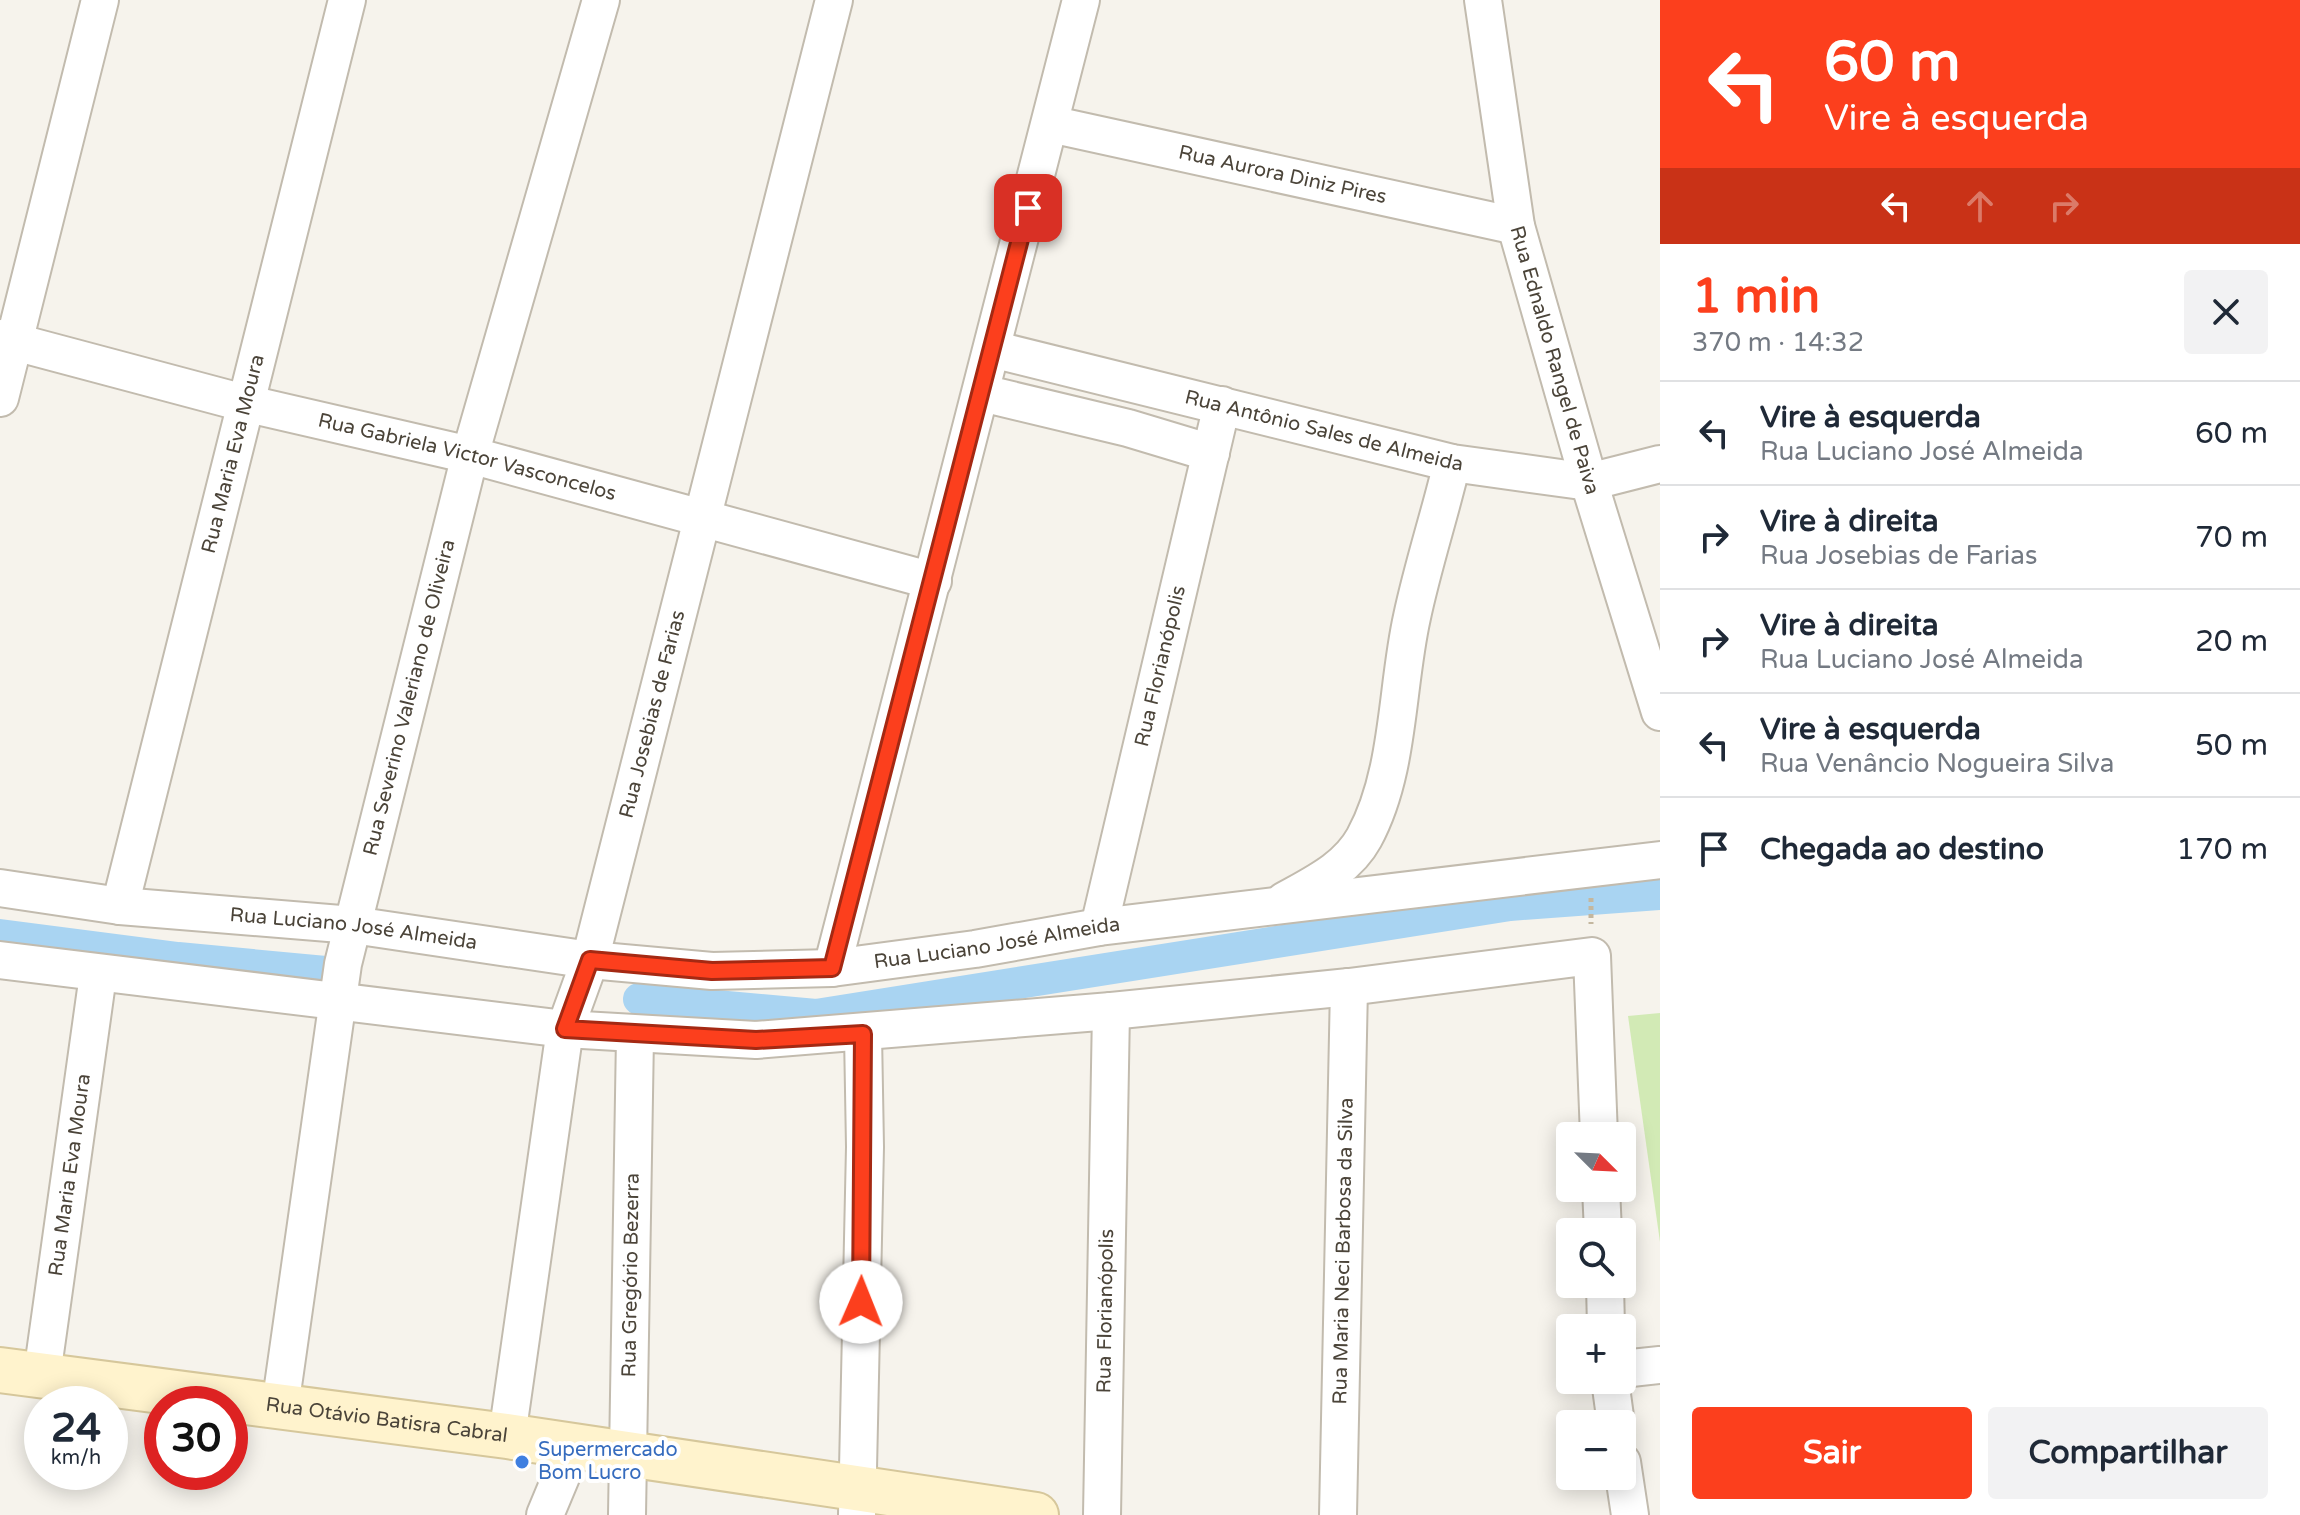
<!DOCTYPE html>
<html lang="pt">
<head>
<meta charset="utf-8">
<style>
  :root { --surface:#fff; --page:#f2f2f3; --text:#1f2937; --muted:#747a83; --line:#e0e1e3; --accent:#fc3f1d }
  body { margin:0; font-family:"Varela Round",sans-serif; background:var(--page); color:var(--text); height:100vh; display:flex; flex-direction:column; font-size:30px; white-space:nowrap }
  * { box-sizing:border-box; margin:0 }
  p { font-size:26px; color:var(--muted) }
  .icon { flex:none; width:44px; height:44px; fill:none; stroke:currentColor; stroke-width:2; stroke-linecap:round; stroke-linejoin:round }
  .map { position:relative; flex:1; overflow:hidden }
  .sheet { display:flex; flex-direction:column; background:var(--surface); width:640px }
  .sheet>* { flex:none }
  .guide { background:#fc3f1d; color:#fff; overflow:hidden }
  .needle { width:52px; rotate:114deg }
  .tools { position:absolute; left:1556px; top:1122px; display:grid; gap:16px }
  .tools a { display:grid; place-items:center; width:80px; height:80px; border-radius:8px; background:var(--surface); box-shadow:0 4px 20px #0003; font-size:40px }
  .speed { position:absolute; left:24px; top:1386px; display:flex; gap:16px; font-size:40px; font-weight:700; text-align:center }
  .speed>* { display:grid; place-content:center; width:104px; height:104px; border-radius:50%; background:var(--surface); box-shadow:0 4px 20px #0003; line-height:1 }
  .speed small { font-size:20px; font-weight:400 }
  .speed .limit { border:12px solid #d22; background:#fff; color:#111 }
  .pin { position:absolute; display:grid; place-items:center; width:68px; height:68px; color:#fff; margin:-34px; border-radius:16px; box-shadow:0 4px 12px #0006 }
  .me { position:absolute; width:88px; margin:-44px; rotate:1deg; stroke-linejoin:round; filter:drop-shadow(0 0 6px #0008) }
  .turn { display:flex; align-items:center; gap:28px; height:168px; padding:0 32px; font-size:36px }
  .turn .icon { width:104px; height:104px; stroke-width:2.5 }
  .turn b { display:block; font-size:56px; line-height:68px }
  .lanes { display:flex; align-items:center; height:76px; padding:0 32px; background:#0003; justify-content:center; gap:40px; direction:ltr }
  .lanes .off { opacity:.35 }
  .round { display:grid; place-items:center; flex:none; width:84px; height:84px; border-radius:8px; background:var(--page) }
  .summary { display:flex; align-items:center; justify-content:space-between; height:136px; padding:0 32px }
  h1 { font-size:48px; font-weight:700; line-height:60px; color:var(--accent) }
  .cta { display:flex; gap:16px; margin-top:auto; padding:16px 32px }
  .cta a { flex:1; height:92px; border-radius:8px; background:var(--accent); color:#fff; font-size:32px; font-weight:700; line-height:92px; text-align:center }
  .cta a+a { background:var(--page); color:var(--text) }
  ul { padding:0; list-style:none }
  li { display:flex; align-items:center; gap:24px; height:104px; padding:0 32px; border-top:2px solid var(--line) }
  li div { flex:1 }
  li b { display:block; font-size:30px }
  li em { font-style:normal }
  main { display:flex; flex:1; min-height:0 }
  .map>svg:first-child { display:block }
</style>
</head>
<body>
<main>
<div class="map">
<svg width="1660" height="1515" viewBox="0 0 1660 1515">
  <rect width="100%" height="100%" fill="#f6f3ec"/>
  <path fill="#d2eab5" d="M1660,1013V1242L1628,1016Z"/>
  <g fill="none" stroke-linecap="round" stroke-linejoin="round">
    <g stroke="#a9d4f2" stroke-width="32">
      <path d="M0,935L178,958L336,973"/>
      <path d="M639,999L816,1015L1510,905L1660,894"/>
    </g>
    <g stroke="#c2bbae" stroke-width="40">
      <g id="street">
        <path id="s1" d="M1483,0L1516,226L1589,482L1660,712"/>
        <path id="s2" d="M1050,124L1516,226"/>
        <path id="s3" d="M0,338L244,403L470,455L933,581"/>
        <path id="s4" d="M992,349L1452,463L1589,482L1660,464"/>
        <path d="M982,393L1128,428L1211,453"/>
        <path d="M0,398L100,0"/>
        <path id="s5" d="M0,888L120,906L353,925L590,960L712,971L832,968L975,949L1099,927L1660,860"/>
        <path d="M1284,901C1314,884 1347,869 1364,838C1400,772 1396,688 1412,617C1423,565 1440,514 1452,463"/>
        <path id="s6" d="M120,906L347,0"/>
        <path id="s7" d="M1099,927L1222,405"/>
        <path d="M0,960L565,1029L756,1040L1111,1011L1349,987L1592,956L1599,1136"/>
        <path d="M832,968L1081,0"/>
        <path d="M1601,1188L1603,1232"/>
        <path d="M1605,1284L1606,1328"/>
        <path d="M1622,1369L1660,1365"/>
        <path id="s8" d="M42,1375L98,975"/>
        <path d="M1610,1380L1616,1424"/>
        <path id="s9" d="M280,1407L343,964L470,455L601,0"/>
        <path id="s10" d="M507,1436L565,1029L590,960L834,0"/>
        <path d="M1622,1462L1630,1515"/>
        <path d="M545,1515L573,1448"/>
        <path id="s11" d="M627,1515L635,1036"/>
        <path d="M857,1515L865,1147L863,1034"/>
        <path id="s12" d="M1102,1515L1111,1011"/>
        <path id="s13" d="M1338,1515L1349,987"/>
      </g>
    </g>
    <g stroke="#d6c79b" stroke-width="48">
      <g id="secondary">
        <path id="s14" d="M0,1370L507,1436L1036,1515"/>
      </g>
    </g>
    <path stroke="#c4b79f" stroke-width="5" stroke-dasharray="4 4" stroke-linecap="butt" d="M1591,898V924"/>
    <use href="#street" stroke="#fff" stroke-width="36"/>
    <use href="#secondary" stroke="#fff3cd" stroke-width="44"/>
  </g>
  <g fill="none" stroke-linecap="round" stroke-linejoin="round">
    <g stroke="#a42913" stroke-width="20">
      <path id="route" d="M861,1302L863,1034L756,1040L565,1029L590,960L712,971L832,968L1028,208"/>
    </g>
    <use href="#route" stroke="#fc3f1d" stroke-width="14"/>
  </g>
  <circle fill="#3f7fe0" stroke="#fff" stroke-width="3" cx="522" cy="1462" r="8"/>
  <g text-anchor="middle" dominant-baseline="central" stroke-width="8" stroke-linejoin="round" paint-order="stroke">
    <g font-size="20" fill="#4b4439" stroke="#fff">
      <text stroke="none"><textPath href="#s2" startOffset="238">Rua Aurora Diniz Pires</textPath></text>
      <text stroke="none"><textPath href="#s1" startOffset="368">Rua Ednaldo Rangel de Paiva</textPath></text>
      <text stroke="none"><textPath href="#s4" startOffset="342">Rua Antônio Sales de Almeida</textPath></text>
      <text stroke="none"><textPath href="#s6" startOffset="466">Rua Maria Eva Moura</textPath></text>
      <text stroke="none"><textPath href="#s3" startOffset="482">Rua Gabriela Victor Vasconcelos</textPath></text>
      <text stroke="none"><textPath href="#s7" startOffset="268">Rua Florianópolis</textPath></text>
      <text stroke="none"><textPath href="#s9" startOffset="722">Rua Severino Valeriano de Oliveira</textPath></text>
      <text stroke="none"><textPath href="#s10" startOffset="738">Rua Josebias de Farias</textPath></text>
      <text stroke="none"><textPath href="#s5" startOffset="356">Rua Luciano José Almeida</textPath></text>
      <text stroke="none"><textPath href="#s5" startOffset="1004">Rua Luciano José Almeida</textPath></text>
      <text stroke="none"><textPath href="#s8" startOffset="202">Rua Maria Eva Moura</textPath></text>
      <text stroke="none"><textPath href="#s13" startOffset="264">Rua Maria Neci Barbosa da Silva</textPath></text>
      <text stroke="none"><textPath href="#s11" startOffset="240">Rua Gregório Bezerra</textPath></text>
      <text stroke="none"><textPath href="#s12" startOffset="204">Rua Florianópolis</textPath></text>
      <text stroke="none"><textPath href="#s14" startOffset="390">Rua Otávio Batisra Cabral</textPath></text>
    </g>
    <g font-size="20" fill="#366cbe" stroke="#fff" text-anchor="start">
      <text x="538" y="1450">Supermercado<tspan x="538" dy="23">Bom Lucro</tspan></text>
    </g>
  </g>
</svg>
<div class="tools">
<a><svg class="needle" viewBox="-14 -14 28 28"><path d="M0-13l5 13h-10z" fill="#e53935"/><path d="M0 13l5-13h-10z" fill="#747a83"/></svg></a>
<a><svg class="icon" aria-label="search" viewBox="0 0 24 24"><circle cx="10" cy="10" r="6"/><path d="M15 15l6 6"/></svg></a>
<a>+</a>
<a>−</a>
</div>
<div class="speed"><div>24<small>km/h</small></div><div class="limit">30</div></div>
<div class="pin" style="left:1028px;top:208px;background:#d93025"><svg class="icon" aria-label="arrive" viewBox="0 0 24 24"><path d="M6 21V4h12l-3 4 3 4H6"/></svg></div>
<svg class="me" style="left:861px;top:1302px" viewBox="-20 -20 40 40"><circle r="19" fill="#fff"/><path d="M0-13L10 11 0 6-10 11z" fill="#fc3f1d"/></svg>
</div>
<section class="sheet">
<div class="guide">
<div class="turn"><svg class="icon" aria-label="left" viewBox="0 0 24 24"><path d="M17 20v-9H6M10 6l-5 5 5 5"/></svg><div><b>60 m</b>Vire à esquerda</div></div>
<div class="lanes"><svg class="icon" aria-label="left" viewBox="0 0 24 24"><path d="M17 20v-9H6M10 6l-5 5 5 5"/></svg><svg class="icon off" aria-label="ahead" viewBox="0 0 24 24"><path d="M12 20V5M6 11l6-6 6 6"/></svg><svg class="icon off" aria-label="right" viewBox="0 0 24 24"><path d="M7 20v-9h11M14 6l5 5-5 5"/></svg></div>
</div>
<div class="summary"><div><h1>1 min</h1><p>370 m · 14:32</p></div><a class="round"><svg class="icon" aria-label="close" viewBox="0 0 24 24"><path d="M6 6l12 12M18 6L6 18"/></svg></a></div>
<ul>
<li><svg class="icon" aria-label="left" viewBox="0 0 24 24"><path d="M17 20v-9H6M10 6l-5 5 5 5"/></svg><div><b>Vire à esquerda</b><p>Rua Luciano José Almeida</p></div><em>60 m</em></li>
<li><svg class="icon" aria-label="right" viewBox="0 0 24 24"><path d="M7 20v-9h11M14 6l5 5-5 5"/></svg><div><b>Vire à direita</b><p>Rua Josebias de Farias</p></div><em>70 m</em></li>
<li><svg class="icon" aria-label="right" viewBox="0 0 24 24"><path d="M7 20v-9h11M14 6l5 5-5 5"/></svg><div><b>Vire à direita</b><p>Rua Luciano José Almeida</p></div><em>20 m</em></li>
<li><svg class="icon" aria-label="left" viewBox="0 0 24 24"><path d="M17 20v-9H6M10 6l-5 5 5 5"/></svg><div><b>Vire à esquerda</b><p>Rua Venâncio Nogueira Silva</p></div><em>50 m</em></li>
<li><svg class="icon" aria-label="arrive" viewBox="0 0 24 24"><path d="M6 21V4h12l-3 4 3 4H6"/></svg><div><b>Chegada ao destino</b></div><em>170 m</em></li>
</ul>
<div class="cta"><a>Sair</a><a>Compartilhar</a></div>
</section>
</main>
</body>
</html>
